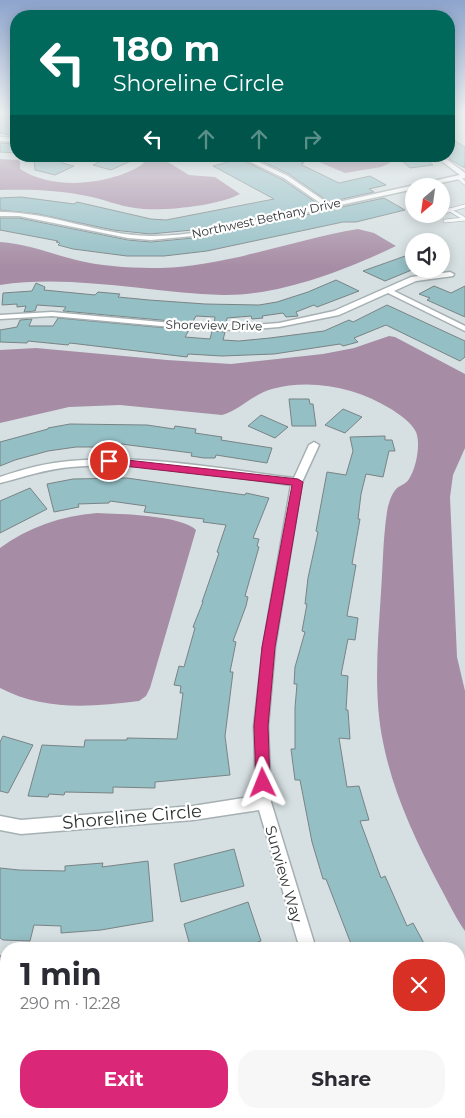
<!DOCTYPE html>
<html lang="en">
<head>
<meta charset="utf-8">
<style>
  :root { --surface:#fff; --page:#f7f7f7; --text:#2b2b33; --muted:#7c7c81; --accent:#db2777 }
  body { margin:0; font-family:Montserrat,sans-serif; background:var(--page); color:var(--text); height:100vh; display:flex; flex-direction:column; font-size:19px; white-space:nowrap }
  * { box-sizing:border-box; margin:0 }
  p { font-size:16px; color:var(--muted) }
  .icon { flex:none; width:28px; height:28px; fill:none; stroke:currentColor; stroke-width:2; stroke-linecap:round; stroke-linejoin:round }
  .map { position:relative; flex:1; overflow:hidden }
  .sheet { position:absolute; left:0px; top:942px; width:465px; height:176px; display:flex; flex-direction:column; background:var(--surface); border-radius:20px 20px 0 0; box-shadow:0 2px 12px #0003 }
  .sheet>* { flex:none }
  .top-card { position:absolute; left:10px; top:10px; width:445px; height:152px; border-radius:20px; box-shadow:0 2px 12px #0003; background:#00695c; color:#fff; overflow:hidden }
  .needle { width:32px; rotate:209deg }
  .tools { position:absolute; left:405px; top:178px; display:grid; gap:10px }
  .tools a { display:grid; place-items:center; width:45px; height:45px; border-radius:50%; background:var(--surface); box-shadow:0 2px 12px #0003; font-size:25px }
  .pin { position:absolute; display:grid; place-items:center; width:42px; height:42px; color:#fff; margin:-21px; border:2px solid #fff; border-radius:50%; box-shadow:0 1px 5px #0007 }
  .me { position:absolute; width:55px; margin:-28px; rotate:358deg; stroke-linejoin:round; filter:drop-shadow(0 0 4px #0008) }
  .turn { display:flex; align-items:center; gap:18px; height:105px; padding:0 20px; font-size:22px }
  .turn .icon { width:65px; height:65px; stroke-width:2.5 }
  .turn b { display:block; font-size:35px; line-height:42px }
  .lanes { display:flex; align-items:center; height:48px; padding:0 20px; background:#0003; justify-content:center; gap:25px; direction:ltr }
  .lanes .off { opacity:.35 }
  .round { display:grid; place-items:center; flex:none; width:52px; height:52px; border-radius:20px; background:var(--page) }
  .overview { display:flex; align-items:center; justify-content:space-between; height:85px; padding:0 20px }
  h1 { font-size:30px; font-weight:700; line-height:38px }
  .button { display:flex; gap:10px; margin-top:auto; padding:10px 20px }
  .button a { flex:1; height:58px; border-radius:20px; background:var(--accent); color:#fff; font-size:20px; font-weight:700; line-height:58px; text-align:center }
  .button a+a { background:var(--page); color:var(--text) }
  .map>svg:first-child { display:block }
</style>
</head>
<body>
<div class="map">
<svg width="465" height="1118" viewBox="0 0 465 1118">
  <rect width="100%" height="100%" fill="#d6e0e2"/>
  <g fill="#a68ca4">
    <path d="M145,156H158L189,175L215,177L240,194C217,206 161,212 135,208C119,206 103,199 87,196C59,190 29,189 0,190V159L18,160L20,162V169C53,191 111,185 143,164Z"/>
    <path d="M305,156H385L390,163L381,167L345,173Z"/>
    <path d="M358,229L374,233L396,246C346,270 279,296 223,295C149,293 74,274 0,285V242C30,244 56,256 85,262C109,267 136,268 161,268C228,266 292,240 358,229Z"/>
    <path d="M389,336L395,337L465,374V448L453,475L450,497L457,657L465,691V931C455,917 448,901 439,885C415,839 393,793 383,742C373,693 378,641 381,592C383,565 383,538 387,512C388,505 391,494 397,488C401,485 406,484 409,479C416,469 421,444 416,432C411,422 400,415 391,409C357,388 312,378 272,389C253,394 240,410 222,415L120,405L69,407L0,423V350L36,348L167,360L231,364L323,354L354,348Z"/>
    <path d="M97,513C119,514 181,515 196,530L150,688L146,696L139,701C91,707 44,711 0,688V548C29,527 61,516 97,513Z"/>
    <path d="M151,942L167,949H89L93,948Z"/>
    <path d="M0,955H6V1112H224L227,1118H0Z"/>
  </g>
  <g fill="#94bfc5" stroke="#798384">
    <path d="M0,113L16,115V136L0,133Z"/>
    <path d="M449,137L465,147V168L449,159Z"/>
    <path d="M0,143L16,144V153L0,152Z"/>
    <path d="M105,156H142L111,170L93,165L105,159Z"/>
    <path d="M251,156H288L304,163L301,164L302,165L339,183L370,176L386,185L369,189L374,192L329,202L289,174Z"/>
    <path d="M402,156H422L433,165L410,168L399,158H403Z"/>
    <path d="M61,157L62,163L74,166L55,175L35,170L34,160Z"/>
    <path d="M240,159L283,180L318,204L214,228L150,234L113,230L38,214L0,210V198L21,197L74,204L77,202L151,219L166,220L274,199L213,166Z"/>
    <path d="M384,198L405,210L356,222H343L207,251L164,256H127L73,249L58,245L60,243L56,242L58,241L0,230V218H19L128,240L151,242L203,237Z"/>
    <path d="M408,255L414,258V269L385,281L363,271Z"/>
    <path d="M336,280L359,291L317,307L314,305L296,312L298,316L286,317L283,313L262,316L263,318L252,319L251,316L227,318L226,324H214L215,317L196,316L192,323L63,311L66,307L37,305L35,311L24,312L26,306L17,307V304L2,305L3,293L32,291L36,283L45,287L44,290L95,295L98,292L120,294L118,297L149,300L205,304L259,305L277,302L308,292Z"/>
    <path d="M434,286L451,293L465,286V317L427,300L430,298L419,294Z"/>
    <path d="M387,305L465,341V357L460,361L386,325L354,338L358,342L343,346L340,344L274,354L222,356L188,354L187,357L70,343L68,345L28,341L27,343L0,342V330L17,327L20,320L32,319L29,326H53L58,318L189,330L185,337L210,339L212,331L225,332L223,340L239,341L270,338L324,331L349,320L353,322Z"/>
    <path d="M289,399H309L310,404H313L316,426H292Z"/>
    <path d="M343,409L362,417L345,433L325,425Z"/>
    <path d="M261,415L288,427L275,438L248,426Z"/>
    <path d="M70,424L147,425L174,429L175,426L196,429L195,433L222,437L221,440L272,448L267,463L216,455L215,458H204L191,456L192,453L121,444V447H76L48,451L15,460L0,466V442L48,429V428Z"/>
    <path d="M385,436V440H392L395,451H389L383,477L366,474L361,494L358,519H360L352,564L356,565L347,616L358,618L355,640L348,639L341,675L348,676L346,710H348L350,739L339,738L347,787L359,786L369,820L360,821L381,878L385,876L407,926L413,923L427,949H353L326,879H323L312,842L300,780H295L291,749H295V708L297,684H294L295,667L305,632L302,631L307,604H305L308,578L318,532L316,531L327,472L346,475L353,451L350,437Z"/>
    <path d="M127,478L245,495L246,493L269,498L253,538L259,539L257,546L259,547L245,596L248,597L246,606L233,641L236,642L230,672H233L225,736L230,775L155,782V788L113,787V793L65,792L64,795L49,794L48,797L28,796L42,745L84,747L85,740H127V738L177,739L183,693H180L181,686L174,685L179,666L184,667L195,628L193,627L203,602H202L219,553L217,552L226,525L203,522L204,519L144,512L146,506L110,501L109,503L78,504L79,507L54,512L47,484L73,479Z"/>
    <path d="M30,488L47,509L0,533V501Z"/>
    <path d="M3,736L33,745L8,793L0,791V742Z"/>
    <path d="M234,849L244,886L181,902L174,864Z"/>
    <path d="M148,861L153,921L101,930L61,933V926L34,925L30,941L3,940L0,938V868L19,870L65,871V866L103,863L102,867Z"/>
    <path d="M248,902L261,941L241,949H191L184,924Z"/>
  </g>
  <g fill="none" stroke-linecap="round" stroke-linejoin="round">
    <g stroke="#a6b0b2" stroke-width="4.5">
      <g id="lane">
        <path d="M458,177L465,183"/>
        <path d="M465,206L450,210L465,219"/>
        <path d="M441,213L450,210"/>
        <path d="M445,221L465,219"/>
      </g>
    </g>
    <g stroke="#a6b0b2" stroke-width="3">
      <g id="street">
        <path d="M0,137L16,138V142L0,141Z"/>
        <path d="M78,156H84V158L79,159Z"/>
        <path d="M238,156H246L288,176L329,204L460,175L435,156H442L465,173V178L425,186H414V189L203,235L151,240L128,238L19,216H0V212C51,212 99,235 150,236C203,237 270,216 323,205L284,178Z"/>
        <path d="M450,272L454,274L453,276L416,281L394,291L465,326V331L388,293L339,315L279,327L242,330L194,329L52,316L0,319V315L52,312L194,325L242,326L279,323L334,311L411,277Z"/>
        <path d="M314,442L319,445L302,482L275,647L268,726L271,802L316,949H300L259,810L193,820L21,834L0,830V816L21,820L193,806L256,796L254,726L263,647L291,485C219,475 144,460 71,467C46,469 24,477 0,483V477C23,469 46,463 70,461C145,454 220,469 294,478L309,445Z"/>
        <path d="M388,1112H408L411,1118H390Z"/>
      </g>
    </g>
    <use href="#lane" stroke="#fff" stroke-width="3"/>
    <use href="#street" fill="#fff" fill-rule="evenodd"/>
  </g>
  <linearGradient id="sky" x2="0" y2="1"><stop stop-color="#8da4cd"/><stop offset="0.42" stop-color="#edf1f2"/><stop offset="1" stop-color="#edf1f2" stop-opacity="0"/></linearGradient>
  <rect width="465" height="269" fill="url(#sky)"/>
  <path fill="#db2777" stroke="#8e194d" d="M109,458L298,479L303,482L275,647L268,726L270,783L268,788L263,790L258,788L256,783L254,726L262,647L292,485L106,464V459Z"/>
  <g text-anchor="middle" dominant-baseline="central" stroke-width="4.5" stroke-linejoin="round" paint-order="stroke">
    <g font-size="12" fill="#2d3232" stroke="#fff">
      <text transform="translate(266 218) rotate(-12)">Northwest Bethany Drive</text>
      <text transform="translate(214 325) rotate(1)">Shoreview Drive</text>
    </g>
    <g font-size="15" fill="#2d3232" stroke="#fff">
      <text transform="translate(284 874) rotate(74)">Sunview Way</text>
    </g>
    <g font-size="18" fill="#2d3232" stroke="#fff">
      <text transform="translate(132 817) rotate(-5)">Shoreline Circle</text>
    </g>
  </g>
</svg>
<div class="tools">
<a><svg class="needle" viewBox="-14 -14 28 28"><path d="M0-13l5 13h-10z" fill="#e53935"/><path d="M0 13l5-13h-10z" fill="#7c7c81"/></svg></a>
<a><svg class="icon" aria-label="sound" viewBox="0 0 24 24"><path d="M4 9h4l5-4v14l-5-4H4zM17 9q2 3 0 6"/></svg></a>
</div>
<div class="pin" style="left:109px;top:461px;background:#d93025"><svg class="icon" aria-label="arrive" viewBox="0 0 24 24"><path d="M6 21V4h12l-3 4 3 4H6"/></svg></div>
<svg class="me" style="left:263px;top:783px" viewBox="-20 -20 40 40"><path d="M0-17L14 15 0 8-14 15z" fill="#db2777" stroke="#fff" stroke-width="4"/></svg>
<div class="top-card">
<div class="turn"><svg class="icon" aria-label="left" viewBox="0 0 24 24"><path d="M17 20v-9H6M10 6l-5 5 5 5"/></svg><div><b>180 m</b>Shoreline Circle</div></div>
<div class="lanes"><svg class="icon" aria-label="left" viewBox="0 0 24 24"><path d="M17 20v-9H6M10 6l-5 5 5 5"/></svg><svg class="icon off" aria-label="ahead" viewBox="0 0 24 24"><path d="M12 20V5M6 11l6-6 6 6"/></svg><svg class="icon off" aria-label="ahead" viewBox="0 0 24 24"><path d="M12 20V5M6 11l6-6 6 6"/></svg><svg class="icon off" aria-label="right" viewBox="0 0 24 24"><path d="M7 20v-9h11M14 6l5 5-5 5"/></svg></div>
</div>
<section class="sheet">
<div class="overview"><div><h1>1 min</h1><p>290 m · 12:28</p></div><a class="round" style="background:#d93025;color:#fff"><svg class="icon" aria-label="close" viewBox="0 0 24 24"><path d="M6 6l12 12M18 6L6 18"/></svg></a></div>
<div class="button"><a>Exit</a><a>Share</a></div>
</section>
</div>
</body>
</html>
